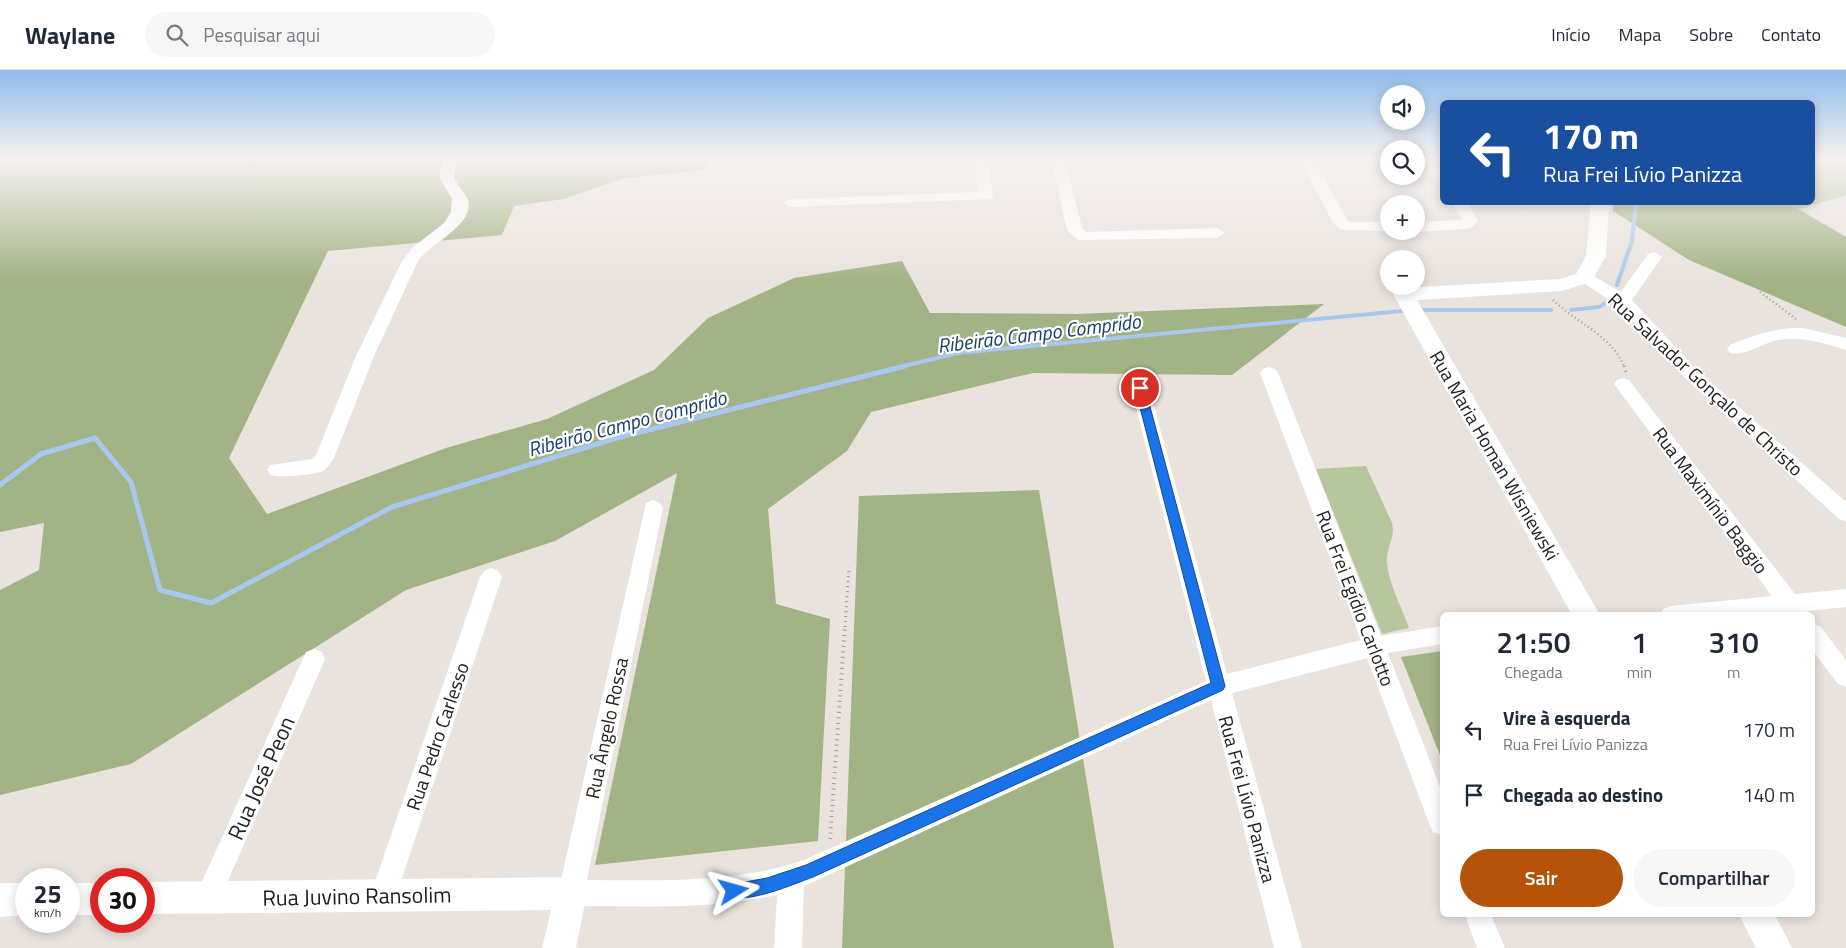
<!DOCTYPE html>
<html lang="pt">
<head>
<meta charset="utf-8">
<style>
  :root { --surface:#fff; --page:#f6f6f7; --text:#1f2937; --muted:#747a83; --line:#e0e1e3; --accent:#b45309 }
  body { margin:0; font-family:"Titillium Web",sans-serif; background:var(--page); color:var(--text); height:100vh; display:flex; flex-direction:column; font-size:19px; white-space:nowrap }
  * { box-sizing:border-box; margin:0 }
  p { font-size:16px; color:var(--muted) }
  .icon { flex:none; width:28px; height:28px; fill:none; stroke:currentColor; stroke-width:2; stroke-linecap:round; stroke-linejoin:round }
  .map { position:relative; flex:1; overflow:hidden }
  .sheet { position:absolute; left:1440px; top:542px; width:375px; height:305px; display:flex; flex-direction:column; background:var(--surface); border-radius:8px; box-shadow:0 2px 12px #0003 }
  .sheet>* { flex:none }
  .hud { position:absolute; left:1440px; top:30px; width:375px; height:105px; border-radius:8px; box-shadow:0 2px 12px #0003; background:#1a4fa0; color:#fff; overflow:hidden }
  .fabs { position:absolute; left:1380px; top:15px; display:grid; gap:10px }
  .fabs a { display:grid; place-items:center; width:45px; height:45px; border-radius:50%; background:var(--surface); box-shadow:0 2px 12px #0003; font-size:25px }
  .speed { position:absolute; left:15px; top:798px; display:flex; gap:10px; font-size:25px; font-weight:700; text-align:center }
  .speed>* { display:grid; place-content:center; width:65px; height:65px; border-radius:50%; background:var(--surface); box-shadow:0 2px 12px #0003; line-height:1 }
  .speed small { font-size:12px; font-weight:400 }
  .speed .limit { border:8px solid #d22; background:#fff; color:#111 }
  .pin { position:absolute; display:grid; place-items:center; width:42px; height:42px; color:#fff; margin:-21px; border:2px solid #fff; border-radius:50%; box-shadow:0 1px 5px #0007 }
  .me { position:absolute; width:55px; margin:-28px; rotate:82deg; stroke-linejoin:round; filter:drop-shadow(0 0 4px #0008) }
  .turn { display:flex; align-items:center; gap:18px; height:105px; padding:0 20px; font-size:22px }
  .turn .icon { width:65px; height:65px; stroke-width:2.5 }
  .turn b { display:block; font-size:35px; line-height:42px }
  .eta { display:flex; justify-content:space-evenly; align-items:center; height:85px; text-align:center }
  .eta b { font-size:30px; font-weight:600; line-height:35px }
  .button { display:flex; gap:10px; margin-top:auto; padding:10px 20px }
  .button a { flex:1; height:58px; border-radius:30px; background:var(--accent); color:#fff; font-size:20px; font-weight:600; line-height:58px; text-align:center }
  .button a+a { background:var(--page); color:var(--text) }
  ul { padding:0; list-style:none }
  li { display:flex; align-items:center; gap:15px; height:65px; padding:0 20px }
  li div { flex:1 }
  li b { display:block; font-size:19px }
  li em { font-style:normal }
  header { display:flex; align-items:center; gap:30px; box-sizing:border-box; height:70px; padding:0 25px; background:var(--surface); border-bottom:1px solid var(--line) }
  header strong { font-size:24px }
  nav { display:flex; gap:28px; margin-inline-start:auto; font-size:18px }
  .search { width:350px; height:45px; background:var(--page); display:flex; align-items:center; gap:12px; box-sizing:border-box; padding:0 18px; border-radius:28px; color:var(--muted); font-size:19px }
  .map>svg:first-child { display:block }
</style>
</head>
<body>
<header>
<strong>Waylane</strong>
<div class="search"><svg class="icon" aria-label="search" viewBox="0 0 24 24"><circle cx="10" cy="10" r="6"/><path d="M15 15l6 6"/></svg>Pesquisar aqui</div>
<nav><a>Início</a><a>Mapa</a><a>Sobre</a><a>Contato</a></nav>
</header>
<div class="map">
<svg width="1846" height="878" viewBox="0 0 1846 878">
  <rect width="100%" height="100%" fill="#eae2dd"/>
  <g fill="#b6c69d">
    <path d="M1813,88H1846V125L1799,139L1788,133L1812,132Z"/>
    <path d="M1366,396L1392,453C1396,468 1385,479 1387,495C1390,516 1402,538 1409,558L1382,564L1316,399Z"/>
  </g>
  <g fill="#a2b385">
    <path d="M0,88H708L705,100L624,108L564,129L514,136L502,165L328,181L229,388L267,444L446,378L547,349L654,300L708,248L794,208L902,191L930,243L1077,244L1324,234L1232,305L1033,303L871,342L847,381L768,439L776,534L830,549L818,771L595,795L677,403L555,471L406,520L131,694L0,725V520L39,500L44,453L0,462Z"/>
    <path d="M1613,133H1788L1846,167V257L1689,190L1613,141Z"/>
    <path d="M1039,420L1114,878H842L859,426Z"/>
    <path d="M1442,581V690L1401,587Z"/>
  </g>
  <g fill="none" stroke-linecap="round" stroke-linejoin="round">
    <g stroke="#a8c8f0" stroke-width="4">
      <path d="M1617,215L1632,171L1636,132"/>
      <path d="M1423,240H1551"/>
      <path d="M1571,240L1599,237L1610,231"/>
      <path d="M900,297L958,283L1402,241"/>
    </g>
    <path stroke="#a8c8f0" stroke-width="5" d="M0,415L41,384L95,368L131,412L160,520L211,533L392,437L620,367L905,296"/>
    <g stroke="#9f9995" stroke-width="2.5" stroke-dasharray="1 3" stroke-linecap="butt">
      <path d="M1760,222L1796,249"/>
      <path d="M1553,230C1575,252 1614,267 1624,297"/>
    </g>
    <g stroke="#9f9995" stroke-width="3" stroke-dasharray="1 4" stroke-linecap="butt">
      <path d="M1624,296L1626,302"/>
      <path d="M845,557L849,497"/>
    </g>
    <path stroke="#9f9995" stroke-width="4" stroke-dasharray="1 4.5" stroke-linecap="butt" d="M830,769L845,556"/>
    <g fill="#fff" fill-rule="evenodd">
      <path d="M444,88H458L454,107C457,116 465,122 468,130C475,155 429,174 418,191L374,286L334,388C331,392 328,398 323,401C314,405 280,408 270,405L267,400L270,395L312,389L316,385L356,286L402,191L413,177L444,153L451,142L452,128L439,107Z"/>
      <path d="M973,88H987L993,126L991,129L790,137L783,133L790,129L978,122Z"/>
      <path d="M1051,88H1065L1082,158L1087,162L1217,158L1225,163L1217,168L1078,170L1067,160Z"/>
      <path d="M1299,88H1313L1347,150L1350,152H1389L1390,161L1341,160L1333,153Z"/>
      <path d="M1421,88H1435L1442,99V113L1437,112Z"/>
      <path d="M1452,132H1467L1478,151L1472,157L1467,159L1416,162L1415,161L1416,152L1462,150Z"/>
      <path d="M1654,182L1662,187L1632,230L1695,298L1846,432V452L1839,449L1683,306L1617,235L1576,208L1578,204H1590L1621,222L1648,184Z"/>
      <path d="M1803,258L1846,268V280C1823,273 1802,266 1778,270C1762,273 1745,287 1730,283L1727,279L1730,275C1754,265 1777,257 1803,258Z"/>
      <path d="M1269,297L1275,299L1278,303L1381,566L1442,556V574L1388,583L1442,722V765L1433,762L1429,753L1367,588L1232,623L1302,878H1274L1211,630L804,816L802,878H774L777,825C709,840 640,836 571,836L562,832L558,823L646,433L653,430L660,433L663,438L587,810C661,810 733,814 804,790L1206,611L1131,318L1134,314L1140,312L1146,314L1149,318L1227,604L1361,570L1260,303L1263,299Z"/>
      <path d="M1623,308L1629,310L1795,524L1846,519V537L1808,541L1810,545H1787L1785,543L1763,545H1660L1663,539L1671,536L1772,526L1617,318L1614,314L1617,310Z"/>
      <path d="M491,498L498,501L502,507L396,826L392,835L383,839L374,835L370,826L480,507L484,501Z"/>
      <path d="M1812,554L1820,556L1846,590V617L1838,614L1812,580Z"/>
      <path d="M314,579L322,582L325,589L217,836L208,840L199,836L195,827L199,818L306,582Z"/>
      <path d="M1465,845H1491L1505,878H1477Z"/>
    </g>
    <g fill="#fff" fill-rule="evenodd">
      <path d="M1591,132H1609L1606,186L1591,212L1562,221L1417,230L1600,545H1572L1393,224L1396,219L1403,218L1560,209L1576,204L1586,186Z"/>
      <path d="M571,807L583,811L587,823L576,878H542L551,840L144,844V812Z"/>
      <path d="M0,813H26V845L0,847Z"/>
      <rect x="69" y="813" width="32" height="32"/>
      <path d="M1739,845H1775L1792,878H1756Z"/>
    </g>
  </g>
  <linearGradient id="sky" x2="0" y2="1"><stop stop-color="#8ebceb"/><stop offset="0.42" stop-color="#f6f2f0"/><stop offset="1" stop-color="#f6f2f0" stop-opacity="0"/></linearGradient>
  <rect width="1846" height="211" fill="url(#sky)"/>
  <path fill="#1a73e8" stroke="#114b97" d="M1140,315L1145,318L1225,616L1223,620L813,807C794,814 748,834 729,826L727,821L729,815L767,808L806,795L1211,613L1135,318Z"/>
  <g text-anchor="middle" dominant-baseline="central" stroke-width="4.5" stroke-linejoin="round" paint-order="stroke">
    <g font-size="19" fill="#1f1c1a" stroke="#fff">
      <text transform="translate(1706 314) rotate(43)">Rua Salvador Gonçalo de Christo</text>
      <text transform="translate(1495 385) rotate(60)">Rua Maria Homan Wisniewski</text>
      <text transform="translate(1711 430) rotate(53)">Rua Maximínio Baggio</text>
      <text transform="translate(1356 528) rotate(69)">Rua Frei Egídio Carlotto</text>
      <text transform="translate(606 658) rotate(-78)">Rua Ângelo Rossa</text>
      <text transform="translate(437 666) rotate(-71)">Rua Pedro Carlesso</text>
      <text transform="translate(1248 729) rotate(75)">Rua Frei Lívio Panizza</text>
    </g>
    <g font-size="20" font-style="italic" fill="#153e6f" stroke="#fff">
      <text transform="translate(1039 263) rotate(-7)">Ribeirão Campo Comprido</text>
      <text transform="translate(627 353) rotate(-15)">Ribeirão Campo Comprido</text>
    </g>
    <g font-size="22" fill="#1f1c1a" stroke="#fff">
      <text transform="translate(261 708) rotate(-66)">Rua José Peon</text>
      <text transform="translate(357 826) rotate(-1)">Rua Juvino Ransolim</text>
    </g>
  </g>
</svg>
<div class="fabs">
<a><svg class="icon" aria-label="sound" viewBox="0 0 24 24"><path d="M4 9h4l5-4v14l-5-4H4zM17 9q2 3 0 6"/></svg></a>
<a><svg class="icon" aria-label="search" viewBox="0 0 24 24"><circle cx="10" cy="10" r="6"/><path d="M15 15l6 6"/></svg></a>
<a>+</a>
<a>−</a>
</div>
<div class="speed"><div>25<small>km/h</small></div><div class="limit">30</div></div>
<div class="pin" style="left:1140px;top:318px;background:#d93025"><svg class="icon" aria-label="arrive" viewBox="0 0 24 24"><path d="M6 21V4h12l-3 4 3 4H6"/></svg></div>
<svg class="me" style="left:734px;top:821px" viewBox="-20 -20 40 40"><path d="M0-17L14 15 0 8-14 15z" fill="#1a73e8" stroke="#fff" stroke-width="4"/></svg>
<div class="hud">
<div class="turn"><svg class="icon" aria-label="left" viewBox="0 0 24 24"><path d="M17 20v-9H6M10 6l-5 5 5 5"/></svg><div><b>170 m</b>Rua Frei Lívio Panizza</div></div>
</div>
<section class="sheet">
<div class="eta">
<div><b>21:50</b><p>Chegada</p></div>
<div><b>1</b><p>min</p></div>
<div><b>310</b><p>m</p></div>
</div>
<ul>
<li><svg class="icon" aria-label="left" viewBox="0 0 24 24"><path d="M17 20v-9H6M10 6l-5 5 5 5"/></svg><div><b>Vire à esquerda</b><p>Rua Frei Lívio Panizza</p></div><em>170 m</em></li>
<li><svg class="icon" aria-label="arrive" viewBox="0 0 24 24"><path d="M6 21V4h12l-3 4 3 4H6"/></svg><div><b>Chegada ao destino</b></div><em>140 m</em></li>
</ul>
<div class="button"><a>Sair</a><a>Compartilhar</a></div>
</section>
</div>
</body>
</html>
